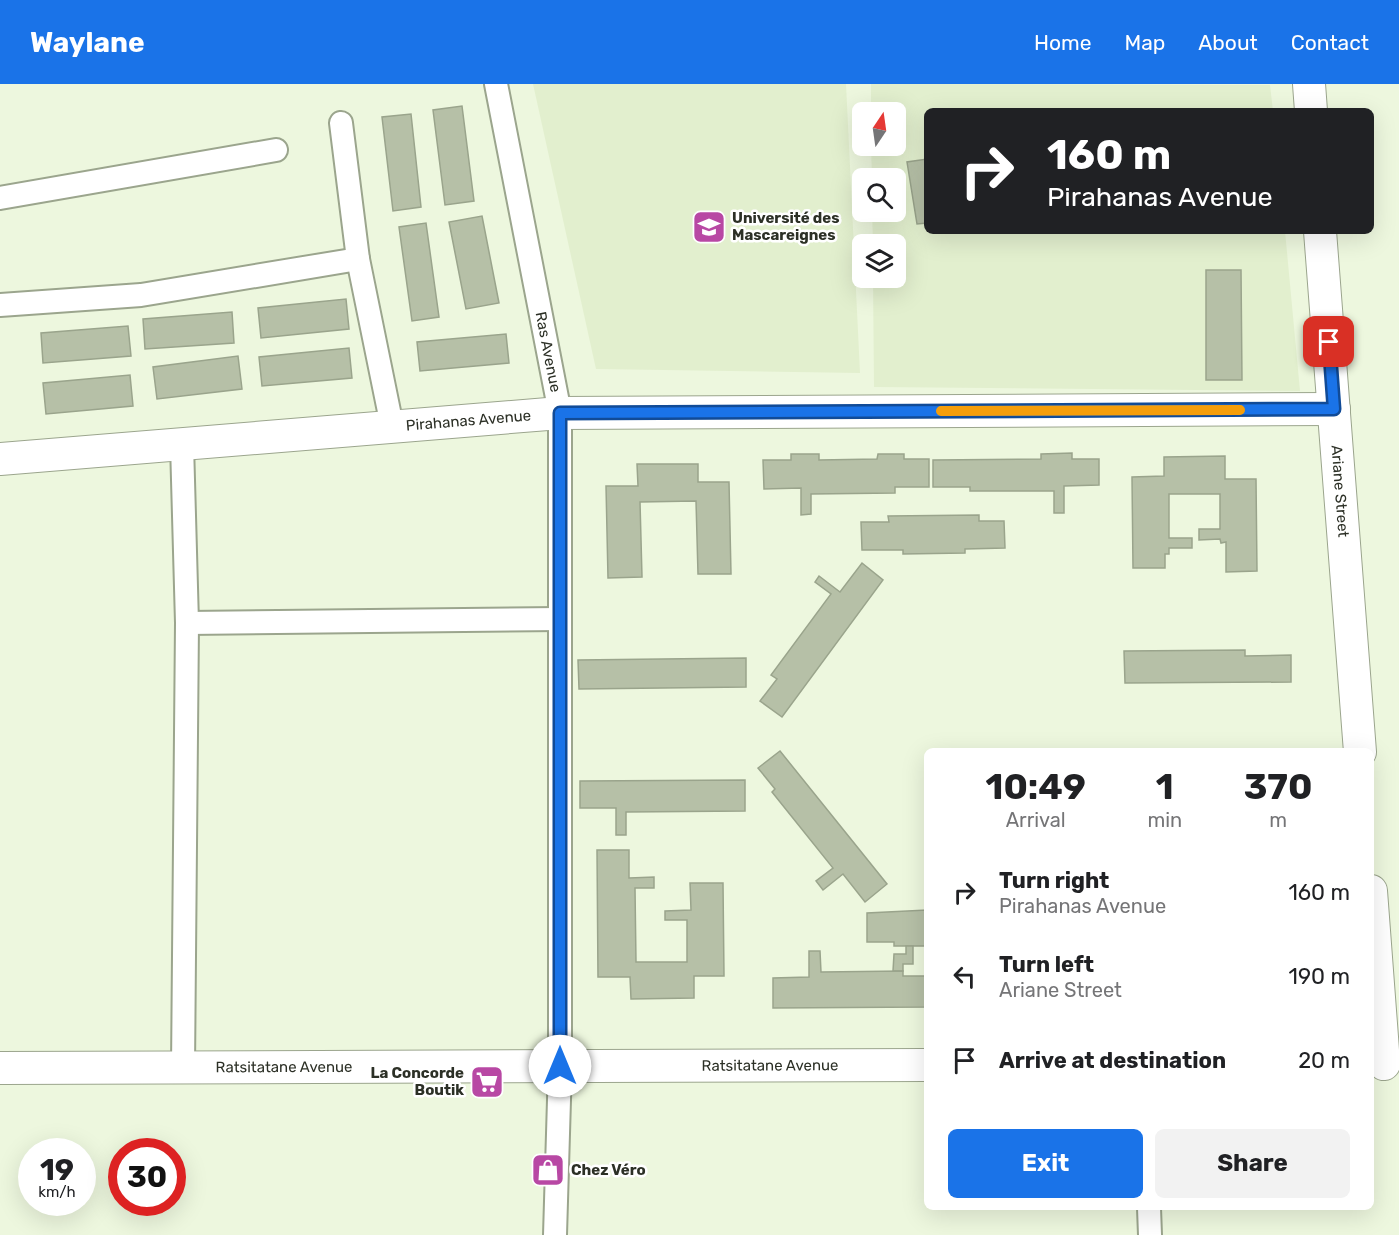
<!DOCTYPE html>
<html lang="en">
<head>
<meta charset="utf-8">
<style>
  :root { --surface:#fff; --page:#f2f2f2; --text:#202124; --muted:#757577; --accent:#1a73e8 }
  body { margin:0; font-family:Rubik,sans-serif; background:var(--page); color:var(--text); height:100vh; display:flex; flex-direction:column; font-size:22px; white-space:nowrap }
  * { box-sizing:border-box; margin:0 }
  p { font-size:20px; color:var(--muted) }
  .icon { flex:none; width:33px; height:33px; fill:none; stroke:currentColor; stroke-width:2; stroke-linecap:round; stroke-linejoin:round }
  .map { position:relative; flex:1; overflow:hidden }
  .sheet { position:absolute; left:924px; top:664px; width:450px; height:462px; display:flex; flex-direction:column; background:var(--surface); border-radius:9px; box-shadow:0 6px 24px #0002 }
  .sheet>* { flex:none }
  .top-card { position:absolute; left:924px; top:24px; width:450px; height:126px; border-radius:9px; box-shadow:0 6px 24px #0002; background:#202124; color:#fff; overflow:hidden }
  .needle { width:39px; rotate:13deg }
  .controls { position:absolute; left:852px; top:18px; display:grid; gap:12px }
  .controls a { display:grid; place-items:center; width:54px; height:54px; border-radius:9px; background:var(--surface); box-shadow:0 6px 24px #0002; font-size:30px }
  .speed { position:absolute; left:18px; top:1054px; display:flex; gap:12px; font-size:30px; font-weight:700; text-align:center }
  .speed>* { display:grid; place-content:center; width:78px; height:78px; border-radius:50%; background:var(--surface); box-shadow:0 6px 24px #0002; line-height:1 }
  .speed small { font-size:15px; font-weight:400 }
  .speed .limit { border:9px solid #d22; background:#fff; color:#111 }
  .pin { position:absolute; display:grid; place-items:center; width:51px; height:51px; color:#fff; margin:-26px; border-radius:12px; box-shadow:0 3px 9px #0006 }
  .me { position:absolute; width:66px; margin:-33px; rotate:0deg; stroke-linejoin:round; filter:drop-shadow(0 0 4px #0008) }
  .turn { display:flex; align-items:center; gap:21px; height:126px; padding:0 24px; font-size:27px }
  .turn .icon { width:78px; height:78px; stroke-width:2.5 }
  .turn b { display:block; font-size:42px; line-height:51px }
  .eta { display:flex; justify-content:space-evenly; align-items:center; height:102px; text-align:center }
  .eta b { font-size:36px; font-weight:700; line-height:42px }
  .action { display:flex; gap:12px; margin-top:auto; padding:12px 24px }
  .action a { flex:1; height:69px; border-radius:9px; background:var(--accent); color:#fff; font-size:24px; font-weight:700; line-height:69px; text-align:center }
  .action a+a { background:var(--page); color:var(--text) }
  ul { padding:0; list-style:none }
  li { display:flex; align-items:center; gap:18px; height:84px; padding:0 24px }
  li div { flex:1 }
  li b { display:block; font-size:22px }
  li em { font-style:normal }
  header { display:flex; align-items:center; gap:36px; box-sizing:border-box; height:84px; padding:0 30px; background:var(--accent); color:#fff }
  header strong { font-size:28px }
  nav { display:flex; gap:33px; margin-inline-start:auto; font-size:21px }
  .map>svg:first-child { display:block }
</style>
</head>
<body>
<header>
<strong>Waylane</strong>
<nav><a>Home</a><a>Map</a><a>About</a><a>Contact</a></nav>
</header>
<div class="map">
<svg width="1399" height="1151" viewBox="0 0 1399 1151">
  <rect width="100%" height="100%" fill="#edf7de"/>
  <g fill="#e2efce">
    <path d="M533,0H846L860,289L596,285Z"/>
    <path d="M871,0L1270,1L1273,27H927V147H1285L1300,307L874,303L873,194H896V160H873L872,128H896V94H872L871,62H896V28H871Z"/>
  </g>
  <g fill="#b6c0a7" stroke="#9aa48c" stroke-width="1.5">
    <path d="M462,22L474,117L445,121L433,26Z"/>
    <path d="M411,30L421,123L393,127L382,33Z"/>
    <path d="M927,75V139L917,140L907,78Z"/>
    <path d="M482,132L499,219L466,225L449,138Z"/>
    <path d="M426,139L439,233L412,237L399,143Z"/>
    <path d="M1206,186H1241L1242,296H1206Z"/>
    <path d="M346,215L349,245L261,254L258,224Z"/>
    <path d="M232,228L234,259L145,265L143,235Z"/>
    <path d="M128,242L131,272L43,279L41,249Z"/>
    <path d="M506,250L509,279L420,287L417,258Z"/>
    <path d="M349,264L352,294L262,302L259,273Z"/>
    <path d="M238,272L242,305L157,315L153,283Z"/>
    <path d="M130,291L133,322L46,330L43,299Z"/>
    <path d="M1072,369V375H1099V401L1064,402V429H1054V407H970V403H933V376L1041,375V370Z"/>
    <path d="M791,370H819V376L877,375L878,370H904V375H929V403H895V409L811,410V430L801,431V404L764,405L763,376H791Z"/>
    <path d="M1225,372V395H1256L1257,487L1226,488V458L1221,459L1220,455L1199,456V445H1220V410H1169V454H1192V464H1169V470H1165V484H1133L1132,393L1164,392V373Z"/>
    <path d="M637,380H698V398H729L731,490H698L696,417L640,418L642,493L608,494L606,402H638Z"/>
    <path d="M979,431V437H1004L1005,464L965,465V469L903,470V466H862L861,438H889L888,432Z"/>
    <path d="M862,479L883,496L782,633L760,617L777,595L771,591L831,510L815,498L819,492L840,508Z"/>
    <path d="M1245,566V572L1291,571V598L1125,599L1124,567Z"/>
    <path d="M746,574V603L579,605L578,576Z"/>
    <path d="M780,667L887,800L865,818L843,790L823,806L816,797L833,784L772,708L775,705L758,684Z"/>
    <path d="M745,696V727L626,728V751H616V724H580V697Z"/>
    <path d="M597,766H629V794L654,793V804H635L636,878H687V836H665V827L691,826L690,799H723L724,892H694V914L631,915L630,893H598Z"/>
    <path d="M927,826V862H894V858H867V829Z"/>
    <path d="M906,862H913V880H903V887H893L894,870H906Z"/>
    <path d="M809,867H820L821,888L903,887V892H927V923L773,924V894L809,893Z"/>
  </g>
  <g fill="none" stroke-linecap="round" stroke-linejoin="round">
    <g stroke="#9ba58d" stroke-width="26">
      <g id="street">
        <path id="s1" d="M496,0L560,329V982L555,1151"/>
        <path d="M341,39L358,175L392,342"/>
        <path d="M0,114L276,66"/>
        <path d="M0,221L141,211L358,175"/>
        <path d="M182,360L187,539L183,984"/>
        <path d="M187,539L560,535"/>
        <path d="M1149,1124L1150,1151"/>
      </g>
    </g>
    <g stroke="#9ba58d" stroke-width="34">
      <g id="secondary">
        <path d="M1309,0L1311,27"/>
        <path id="s2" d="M1320,147L1360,668"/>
        <path id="s3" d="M0,375L560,329L1334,325"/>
        <path d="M1371,807L1384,980"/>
        <path id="s4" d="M0,984L927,981"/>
      </g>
    </g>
    <use href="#street" stroke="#fff" stroke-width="22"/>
    <use href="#secondary" stroke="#fff" stroke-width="32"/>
  </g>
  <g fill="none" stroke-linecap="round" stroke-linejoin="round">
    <g stroke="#114b97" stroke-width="15">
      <path id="route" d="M560,982V329L1334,325L1329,258"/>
    </g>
    <use href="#route" stroke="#1a73e8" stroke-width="10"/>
    <path stroke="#f59e0b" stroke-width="10" d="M941,327L1240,326"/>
  </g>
  <defs>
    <g id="university-square" transform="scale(1.725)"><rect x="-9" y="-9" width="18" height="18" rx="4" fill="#b848a4" stroke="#fff"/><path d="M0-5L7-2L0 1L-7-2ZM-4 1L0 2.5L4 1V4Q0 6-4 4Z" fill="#fff"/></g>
    <g id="supermarket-square" transform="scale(1.725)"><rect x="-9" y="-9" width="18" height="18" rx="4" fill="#b848a4" stroke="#fff"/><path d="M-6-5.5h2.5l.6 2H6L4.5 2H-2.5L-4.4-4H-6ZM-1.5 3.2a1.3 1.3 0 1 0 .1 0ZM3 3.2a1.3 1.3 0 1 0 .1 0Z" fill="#fff"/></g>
    <g id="shop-square" transform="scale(1.725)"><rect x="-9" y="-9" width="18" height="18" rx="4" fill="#b848a4" stroke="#fff"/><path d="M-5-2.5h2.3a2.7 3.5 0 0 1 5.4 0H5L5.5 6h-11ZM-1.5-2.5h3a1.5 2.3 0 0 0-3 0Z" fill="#fff"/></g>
  </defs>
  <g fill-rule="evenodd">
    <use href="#university-square" x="709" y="143"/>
    <use href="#supermarket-square" x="487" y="998"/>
    <use href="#shop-square" x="548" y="1086"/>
  </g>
  <g text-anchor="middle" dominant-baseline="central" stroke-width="5" stroke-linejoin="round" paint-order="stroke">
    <g font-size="15" font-weight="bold" fill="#2c3026" stroke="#fff" text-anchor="start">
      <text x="732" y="134">Université des<tspan x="732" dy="17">Mascareignes</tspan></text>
      <text x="464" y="989" text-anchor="end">La Concorde<tspan x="464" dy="17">Boutik</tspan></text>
      <text x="571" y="1086">Chez Véro</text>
    </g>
    <g font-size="15" fill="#2c3026" stroke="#fff">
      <text stroke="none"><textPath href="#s1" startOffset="273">Ras Avenue</textPath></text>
      <text stroke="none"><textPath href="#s3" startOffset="470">Pirahanas Avenue</textPath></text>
      <text stroke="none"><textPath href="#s2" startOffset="261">Ariane Street</textPath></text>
      <text stroke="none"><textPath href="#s4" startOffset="770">Ratsitatane Avenue</textPath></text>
      <text stroke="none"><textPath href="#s4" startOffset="284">Ratsitatane Avenue</textPath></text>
    </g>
  </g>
</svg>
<div class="controls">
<a><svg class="needle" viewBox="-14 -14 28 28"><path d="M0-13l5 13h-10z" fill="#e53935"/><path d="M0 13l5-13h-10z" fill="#757577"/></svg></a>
<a><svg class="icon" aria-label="search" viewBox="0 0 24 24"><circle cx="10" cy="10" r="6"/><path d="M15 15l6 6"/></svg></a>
<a><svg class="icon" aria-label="layers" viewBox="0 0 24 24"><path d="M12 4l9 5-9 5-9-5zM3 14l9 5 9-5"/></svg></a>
</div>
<div class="speed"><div>19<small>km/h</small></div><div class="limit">30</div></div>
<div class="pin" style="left:1329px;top:258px;background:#d93025"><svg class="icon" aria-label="arrive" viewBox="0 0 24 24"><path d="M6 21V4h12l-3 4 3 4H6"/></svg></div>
<svg class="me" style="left:560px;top:982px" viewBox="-20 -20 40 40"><circle r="19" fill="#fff"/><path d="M0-13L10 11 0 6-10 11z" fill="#1a73e8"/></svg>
<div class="top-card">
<div class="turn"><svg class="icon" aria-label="right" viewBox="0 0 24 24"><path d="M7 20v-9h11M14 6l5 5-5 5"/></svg><div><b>160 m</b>Pirahanas Avenue</div></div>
</div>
<section class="sheet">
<div class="eta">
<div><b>10:49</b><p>Arrival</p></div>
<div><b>1</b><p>min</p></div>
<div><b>370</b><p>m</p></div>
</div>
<ul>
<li><svg class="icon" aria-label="right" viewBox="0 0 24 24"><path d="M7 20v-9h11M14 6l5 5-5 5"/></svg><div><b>Turn right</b><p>Pirahanas Avenue</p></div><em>160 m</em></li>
<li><svg class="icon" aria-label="left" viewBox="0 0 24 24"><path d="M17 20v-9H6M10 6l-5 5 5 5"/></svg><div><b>Turn left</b><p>Ariane Street</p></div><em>190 m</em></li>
<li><svg class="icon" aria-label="arrive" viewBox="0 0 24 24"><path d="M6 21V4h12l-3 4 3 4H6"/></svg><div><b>Arrive at destination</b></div><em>20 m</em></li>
</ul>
<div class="action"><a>Exit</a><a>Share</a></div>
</section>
</div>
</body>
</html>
